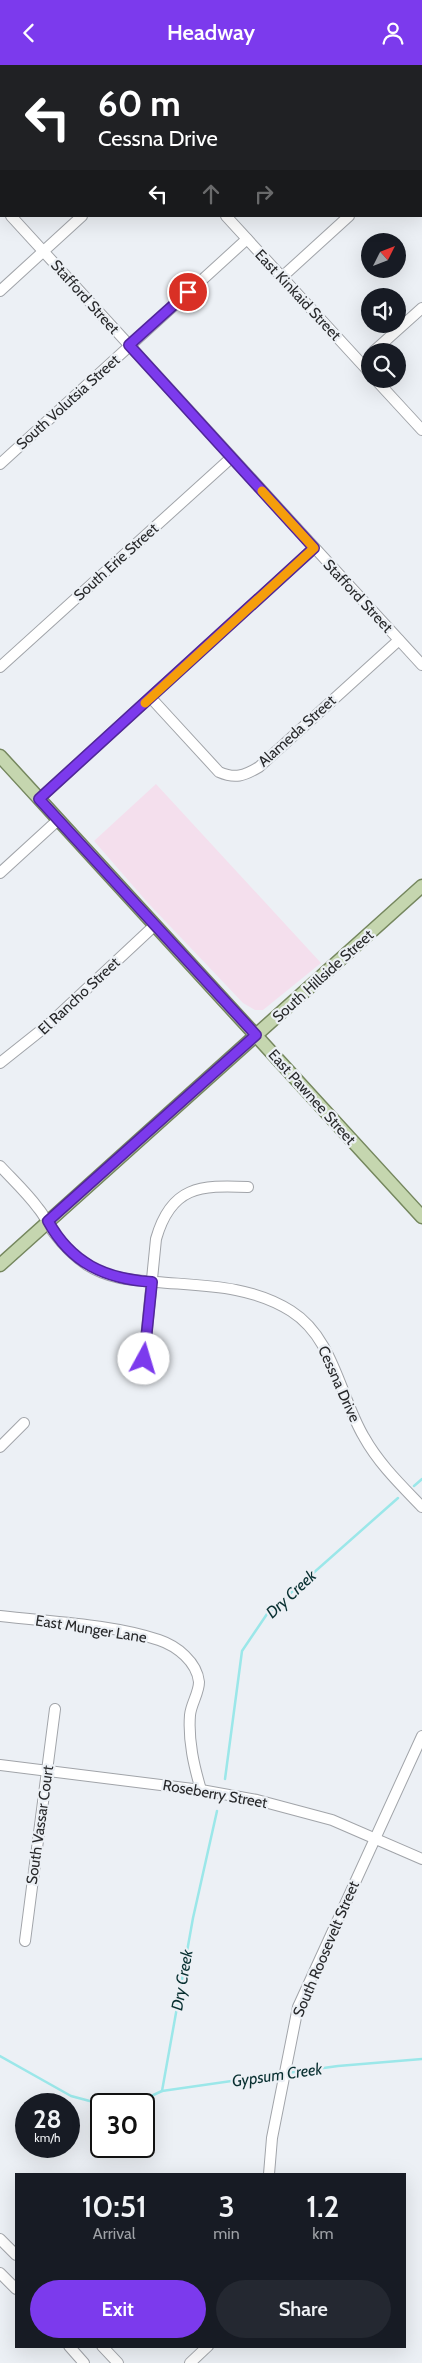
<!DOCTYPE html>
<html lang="en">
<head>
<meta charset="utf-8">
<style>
  :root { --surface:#171b24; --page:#242831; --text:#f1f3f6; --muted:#9ea1a6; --accent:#7c3aed }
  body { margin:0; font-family:Cabin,sans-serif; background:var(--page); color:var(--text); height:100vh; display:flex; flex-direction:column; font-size:19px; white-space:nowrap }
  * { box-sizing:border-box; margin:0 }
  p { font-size:16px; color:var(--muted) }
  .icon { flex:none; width:28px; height:28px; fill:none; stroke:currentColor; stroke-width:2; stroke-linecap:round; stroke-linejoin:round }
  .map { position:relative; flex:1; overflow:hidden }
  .drawer { position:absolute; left:15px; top:2108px; width:391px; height:175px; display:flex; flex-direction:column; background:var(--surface); border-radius:0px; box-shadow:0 5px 20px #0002 }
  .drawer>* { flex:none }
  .guide { position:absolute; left:0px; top:0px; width:422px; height:152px; box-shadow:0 5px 20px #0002; background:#202124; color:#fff; overflow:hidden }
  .needle { width:32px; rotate:48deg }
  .fabs { position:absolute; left:361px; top:168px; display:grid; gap:10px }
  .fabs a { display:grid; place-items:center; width:45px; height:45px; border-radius:50%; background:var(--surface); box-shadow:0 5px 20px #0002; font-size:25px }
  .speed { position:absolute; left:15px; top:2028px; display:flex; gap:10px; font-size:25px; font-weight:700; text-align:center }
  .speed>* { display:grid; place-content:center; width:65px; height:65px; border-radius:50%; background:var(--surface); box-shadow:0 5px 20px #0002; line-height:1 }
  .speed small { font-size:12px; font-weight:400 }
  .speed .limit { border:2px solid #111; border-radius:8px; background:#fff; color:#111 }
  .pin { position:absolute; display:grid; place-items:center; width:42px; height:42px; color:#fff; margin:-21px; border:2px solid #fff; border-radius:50%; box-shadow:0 1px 5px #0007 }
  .me { position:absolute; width:55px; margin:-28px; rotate:6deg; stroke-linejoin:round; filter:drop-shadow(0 0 4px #0008) }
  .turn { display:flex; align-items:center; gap:18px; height:105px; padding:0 15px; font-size:22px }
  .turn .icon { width:65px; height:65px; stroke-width:2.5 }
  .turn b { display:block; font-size:35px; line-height:42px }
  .lanes { display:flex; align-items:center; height:48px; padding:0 15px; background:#0003; justify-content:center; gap:25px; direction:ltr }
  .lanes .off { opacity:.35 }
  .eta { display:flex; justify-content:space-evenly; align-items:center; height:85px; text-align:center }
  .eta b { font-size:30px; font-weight:600; line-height:35px }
  .cta { display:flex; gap:10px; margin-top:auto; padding:10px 15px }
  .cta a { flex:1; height:58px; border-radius:30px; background:var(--accent); color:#fff; font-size:20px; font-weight:600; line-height:58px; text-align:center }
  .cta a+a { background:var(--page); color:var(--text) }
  header { display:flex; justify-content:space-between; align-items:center; height:65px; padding:0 15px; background:var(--accent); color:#fff; font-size:22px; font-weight:600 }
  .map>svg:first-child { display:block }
</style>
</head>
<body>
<header><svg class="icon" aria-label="back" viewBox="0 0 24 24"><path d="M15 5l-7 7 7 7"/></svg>Headway<svg class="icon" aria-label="person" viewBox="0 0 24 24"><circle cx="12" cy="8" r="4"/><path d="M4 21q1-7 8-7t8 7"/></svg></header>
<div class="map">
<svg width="422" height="2298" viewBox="0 0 422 2298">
  <rect width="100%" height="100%" fill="#ecf0f5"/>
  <path fill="#f4dfed" d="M156,719L321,898L263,945H255L243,938L148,838L94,776Z"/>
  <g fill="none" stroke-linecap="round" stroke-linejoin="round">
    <g stroke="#9be7e9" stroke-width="2.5">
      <path d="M414,1421L422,1414"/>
      <path d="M225,1714L242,1586L267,1549L398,1433"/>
      <path d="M0,1991L71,2031L101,2039"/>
      <path d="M287,2008L338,2001L422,1994"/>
      <path d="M162,2026L193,1853L217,1746"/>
      <path d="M134,2039L162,2026L281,2009"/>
    </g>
    <g stroke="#a1a4a9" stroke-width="12">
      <g id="minor">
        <path d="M88,0L90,1"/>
        <path d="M56,1L58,0"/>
        <path d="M134,1L135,0"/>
        <path d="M324,1L325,0"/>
        <path d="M0,52L1,51"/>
        <path d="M421,85H422"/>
        <path d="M0,139L1,141"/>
        <path d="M11,151L422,600"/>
        <path d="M226,151L370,308"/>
        <path d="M282,212L349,151"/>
        <path d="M0,226L82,151"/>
        <path d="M374,286L422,243"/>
        <path d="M375,314L422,365"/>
        <path d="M0,399L247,174"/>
        <path d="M0,602L231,393"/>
        <path d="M151,633L219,707C235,714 244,711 259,702L399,575"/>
        <path d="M39,734L314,483"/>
        <path d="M0,808L58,755"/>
        <path d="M0,998L49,959L154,861"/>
        <path d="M0,1101C13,1115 27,1128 38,1143C45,1151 48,1160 54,1168C63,1180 75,1192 87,1200C109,1214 131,1215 156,1217C203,1221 250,1220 291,1246C334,1273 340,1332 364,1372C379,1399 401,1420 422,1442"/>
        <path d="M144,1294L156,1174C171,1121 200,1120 248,1122"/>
        <path d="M0,1382L24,1358"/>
        <path d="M0,1551C50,1557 112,1559 159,1575C177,1581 197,1597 199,1617C199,1628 191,1639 190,1650C188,1676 194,1701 201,1725"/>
        <path d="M0,1700L201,1725L257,1735L332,1755L422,1794"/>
        <path d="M25,1876L55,1644"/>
        <path d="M269,2109L272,2073L298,1942L422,1671"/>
        <path d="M0,2174L16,2190"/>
        <path d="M0,2208L16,2224"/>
        <path d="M69,2281L84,2298"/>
        <path d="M102,2281L118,2298"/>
        <path d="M190,2298L208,2281"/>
      </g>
    </g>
    <g stroke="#75875e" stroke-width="15">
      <g id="major">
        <path d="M0,691L422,1152"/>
        <path d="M0,1200L422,821"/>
      </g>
    </g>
    <use href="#minor" stroke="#fff" stroke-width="10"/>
    <use href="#major" stroke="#c5d6af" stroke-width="12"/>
  </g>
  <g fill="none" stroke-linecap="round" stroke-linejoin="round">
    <g stroke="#51269a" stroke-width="12">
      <path id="route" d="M144,1294L152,1217C105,1214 71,1198 48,1156L256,970L39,734L314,483L129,280L188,227"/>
    </g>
    <use href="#route" stroke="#7c3aed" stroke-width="9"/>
    <path stroke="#f59e0b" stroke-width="9" d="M145,638L314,483L262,426"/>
  </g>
  <g text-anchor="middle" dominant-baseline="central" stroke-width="4.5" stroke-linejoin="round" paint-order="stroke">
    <g font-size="15" fill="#28292b" stroke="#ecf0f5">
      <text transform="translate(298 230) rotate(47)">East Kinkaid Street</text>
      <text transform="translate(85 232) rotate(48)">Stafford Street</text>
      <text transform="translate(68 337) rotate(-42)">South Volutsia Street</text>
      <text transform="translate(116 497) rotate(-42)">South Erie Street</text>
      <text transform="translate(358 531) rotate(47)">Stafford Street</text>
      <text transform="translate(297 666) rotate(-42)">Alameda Street</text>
      <text transform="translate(323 911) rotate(-42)">South Hillside Street</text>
      <text transform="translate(79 931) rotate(-43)">El Rancho Street</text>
      <text transform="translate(312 1032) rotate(48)">East Pawnee Street</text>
      <text transform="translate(339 1319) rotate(66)">Cessna Drive</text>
      <text transform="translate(91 1564) rotate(9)">East Munger Lane</text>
      <text transform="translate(215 1729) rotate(10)">Roseberry Street</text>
      <text transform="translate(40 1760) rotate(-82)">South Vassar Court</text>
      <text transform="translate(326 1884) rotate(-67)">South Roosevelt Street</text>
    </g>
    <g font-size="16" font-style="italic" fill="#093031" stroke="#ecf0f5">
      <text transform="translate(291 1529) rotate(-43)">Dry Creek</text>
      <text transform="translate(182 1915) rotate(-80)">Dry Creek</text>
      <text transform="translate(277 2010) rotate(-8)">Gypsum Creek</text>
    </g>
  </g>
</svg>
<div class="fabs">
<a><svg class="needle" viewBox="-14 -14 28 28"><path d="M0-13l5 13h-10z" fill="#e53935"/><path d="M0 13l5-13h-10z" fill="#9ea1a6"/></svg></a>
<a><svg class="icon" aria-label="sound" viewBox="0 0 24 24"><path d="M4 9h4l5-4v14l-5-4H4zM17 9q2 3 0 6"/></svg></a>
<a><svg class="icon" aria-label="search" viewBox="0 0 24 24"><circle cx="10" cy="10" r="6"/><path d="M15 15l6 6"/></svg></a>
</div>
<div class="speed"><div>28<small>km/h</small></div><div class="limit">30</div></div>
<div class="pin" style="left:188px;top:227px;background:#d93025"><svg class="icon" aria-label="arrive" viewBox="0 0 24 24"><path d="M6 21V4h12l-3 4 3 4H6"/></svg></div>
<svg class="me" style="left:144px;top:1294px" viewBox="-20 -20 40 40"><circle r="19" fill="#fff"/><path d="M0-13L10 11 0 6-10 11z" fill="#7c3aed"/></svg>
<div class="guide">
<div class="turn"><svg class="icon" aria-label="left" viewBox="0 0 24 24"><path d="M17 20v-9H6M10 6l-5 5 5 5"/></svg><div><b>60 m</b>Cessna Drive</div></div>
<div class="lanes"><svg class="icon" aria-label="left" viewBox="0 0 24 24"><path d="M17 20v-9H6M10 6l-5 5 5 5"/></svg><svg class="icon off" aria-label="ahead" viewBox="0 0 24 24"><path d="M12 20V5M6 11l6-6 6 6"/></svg><svg class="icon off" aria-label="right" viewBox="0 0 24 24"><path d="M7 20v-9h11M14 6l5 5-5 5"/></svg></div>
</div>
<section class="drawer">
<div class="eta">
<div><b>10:51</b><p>Arrival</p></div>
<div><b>3</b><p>min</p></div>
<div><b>1.2</b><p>km</p></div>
</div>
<div class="cta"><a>Exit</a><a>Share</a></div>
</section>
</div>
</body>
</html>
